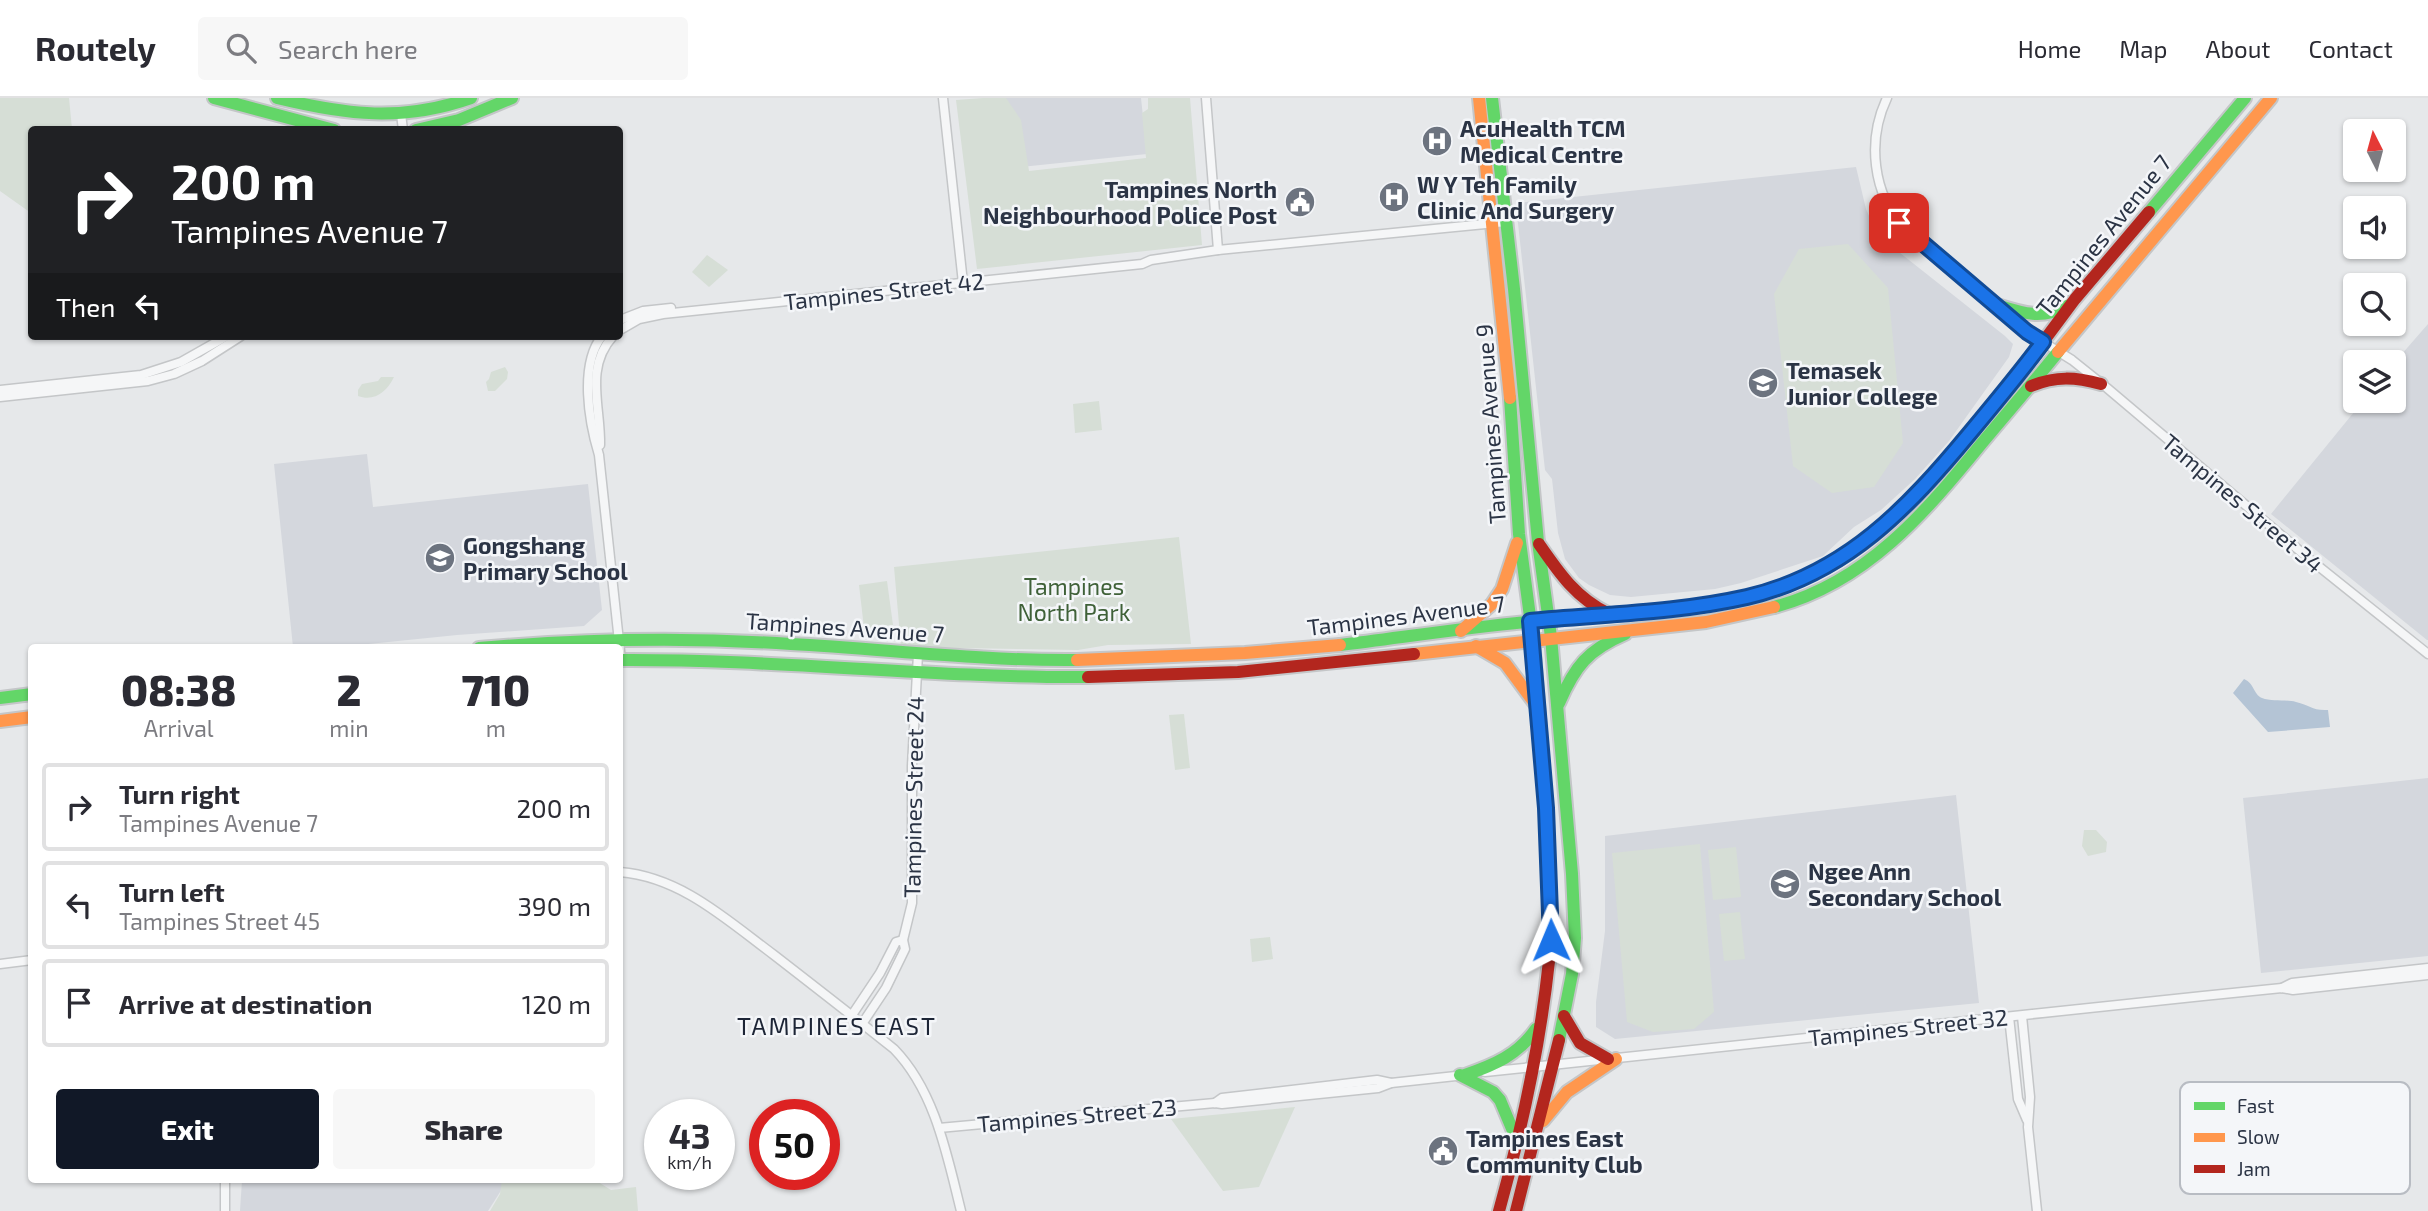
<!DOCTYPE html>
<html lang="en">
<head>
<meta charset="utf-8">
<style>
  :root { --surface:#fff; --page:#f7f7f7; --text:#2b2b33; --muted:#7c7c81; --line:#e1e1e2; --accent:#111827 }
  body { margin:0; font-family:"Exo 2",sans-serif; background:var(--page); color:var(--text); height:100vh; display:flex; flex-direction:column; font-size:26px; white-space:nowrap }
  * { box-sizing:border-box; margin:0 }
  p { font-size:23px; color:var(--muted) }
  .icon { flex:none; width:38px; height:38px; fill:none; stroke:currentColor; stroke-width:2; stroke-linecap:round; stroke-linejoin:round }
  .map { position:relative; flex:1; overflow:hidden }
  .panel { position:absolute; left:28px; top:546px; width:595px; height:539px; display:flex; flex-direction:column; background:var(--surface); border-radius:7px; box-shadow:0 2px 5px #0004 }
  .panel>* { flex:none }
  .top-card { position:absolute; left:28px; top:28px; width:595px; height:214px; border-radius:7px; box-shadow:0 2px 5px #0004; background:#202124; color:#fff; overflow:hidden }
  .needle { width:46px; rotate:354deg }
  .controls { position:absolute; left:2343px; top:21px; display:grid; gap:14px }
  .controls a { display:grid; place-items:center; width:63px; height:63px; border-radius:7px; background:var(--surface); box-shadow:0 2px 5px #0004; font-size:35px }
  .speed { position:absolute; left:644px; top:1001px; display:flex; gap:14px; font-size:35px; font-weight:700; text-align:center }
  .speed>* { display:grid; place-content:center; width:91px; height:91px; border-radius:50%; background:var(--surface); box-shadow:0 2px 5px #0004; line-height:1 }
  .speed small { font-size:18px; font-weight:400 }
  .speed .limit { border:10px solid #d22; background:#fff; color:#111 }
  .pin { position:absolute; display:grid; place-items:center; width:60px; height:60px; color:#fff; margin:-30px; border-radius:14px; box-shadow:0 4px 10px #0006 }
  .me { position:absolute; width:77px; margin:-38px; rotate:359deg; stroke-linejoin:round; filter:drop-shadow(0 0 5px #0008) }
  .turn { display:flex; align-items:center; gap:24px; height:147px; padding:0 28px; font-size:32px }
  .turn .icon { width:91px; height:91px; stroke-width:2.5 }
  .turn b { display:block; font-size:49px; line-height:60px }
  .then { display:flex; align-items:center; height:66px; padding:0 28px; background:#0003; gap:14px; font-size:26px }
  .eta { display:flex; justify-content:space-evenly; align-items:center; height:119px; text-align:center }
  .eta b { font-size:42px; font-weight:800; line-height:49px }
  .primary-button { display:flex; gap:14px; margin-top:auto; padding:14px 28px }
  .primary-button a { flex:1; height:80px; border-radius:7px; background:var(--accent); color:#fff; font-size:28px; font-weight:800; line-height:80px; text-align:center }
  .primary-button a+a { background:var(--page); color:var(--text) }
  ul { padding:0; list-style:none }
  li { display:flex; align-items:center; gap:21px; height:88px; margin:0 14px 10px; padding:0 14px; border:4px solid var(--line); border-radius:7px }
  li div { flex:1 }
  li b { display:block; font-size:26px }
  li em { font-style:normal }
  header { display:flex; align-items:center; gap:42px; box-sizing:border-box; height:98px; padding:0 35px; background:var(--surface); border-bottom:2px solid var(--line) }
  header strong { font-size:33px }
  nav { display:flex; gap:38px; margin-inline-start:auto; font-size:24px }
  .search { width:490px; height:63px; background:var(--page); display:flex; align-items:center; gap:18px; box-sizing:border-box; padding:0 24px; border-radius:7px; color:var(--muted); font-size:26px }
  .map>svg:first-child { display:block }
</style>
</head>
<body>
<header>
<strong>Routely</strong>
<div class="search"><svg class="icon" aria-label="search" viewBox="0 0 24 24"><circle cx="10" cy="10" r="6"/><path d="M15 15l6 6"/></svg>Search here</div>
<nav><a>Home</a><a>Map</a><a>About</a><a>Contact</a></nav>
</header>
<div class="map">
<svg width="2428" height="1113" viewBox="0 0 2428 1113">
  <rect width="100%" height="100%" fill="#e6e8ea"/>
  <g fill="#d4d7dd">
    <path d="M1004,0H1141L1147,56L1011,70Z"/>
    <path d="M1856,69L1866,111L1872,125L1890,147L2005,238L2013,246L2009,259L1949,343L1915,381L1881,412L1854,429L1823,458L1741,485L1715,491L1631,499L1610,497L1589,487L1579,480L1565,461L1558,435L1552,381L1545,372L1516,107L1518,105Z"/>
    <path d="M2428,226V542H2427L2271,416L2363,303H2394V265Z"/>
    <path d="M367,356L373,409L588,386L602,512L584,528L457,537L339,549H293L274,366Z"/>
    <path d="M2428,680V858L2261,875L2243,700Z"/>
    <path d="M1956,697L1979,905L1615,941L1596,929V904L1605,833V738Z"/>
    <path d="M242,1082H502V1091L488,1113H240Z"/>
  </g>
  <g fill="#d6ded6">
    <path d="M0,0H69L72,31L32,32L31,115L0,93Z"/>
    <path d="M983,0H1006L1021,22L1029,73L1146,60L1142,15L1148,11V0H1190L1202,147L977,171L956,2Z"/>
    <path d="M1848,146L1888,190L1903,345L1874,389L1832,395L1793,368L1774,196L1799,151Z"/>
    <path d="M707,157L728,172L709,189L692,174Z"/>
    <path d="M505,269L508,274L507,281L495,293H488L486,284L489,281L491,274Z"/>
    <path d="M381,279H394C387,294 374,304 358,298V292L362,286L378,283Z"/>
    <path d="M1099,303L1102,332L1075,335L1073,306Z"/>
    <path d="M1179,439L1191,546L1108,547L1078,552L901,549L894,469Z"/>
    <path d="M887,483L893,527L864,530L859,487Z"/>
    <path d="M1184,616L1190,670L1175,672L1169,617Z"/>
    <path d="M2084,732H2096L2107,744L2106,754L2088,758L2082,748Z"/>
    <path d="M1700,746L1714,914L1694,931L1653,934L1627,924L1612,755Z"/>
    <path d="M1736,749L1741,799L1713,802L1708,752Z"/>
    <path d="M1740,814L1745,861L1724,863L1719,816Z"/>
    <path d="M1270,839L1273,861L1252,864L1250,841Z"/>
    <path d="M1295,1009L1259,1089L1223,1093L1171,1021Z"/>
    <path d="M502,1082H595L611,1092L636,1089L638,1113H490L500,1096Z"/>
  </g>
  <path fill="#b4c4d5" d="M2244,581C2255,586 2253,596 2262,600C2272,604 2286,601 2296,604C2310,607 2312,613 2328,612L2330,629L2268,634L2233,595Z"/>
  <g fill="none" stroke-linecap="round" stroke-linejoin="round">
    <g stroke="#c4c6c8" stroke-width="11">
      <g id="street">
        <path d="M943,0L963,185"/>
        <path d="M1206,0L1218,152"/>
        <path d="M1887,0C1867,42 1872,96 1905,131L2027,234L2072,262L2107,290L2307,459L2428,556"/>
        <path d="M401,16L403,32"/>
        <path d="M620,222L643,213L671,210"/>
        <path d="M620,232L639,221L663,216L1142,166L1151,162L1218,152L1506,124"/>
        <path d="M602,238C579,267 589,324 599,357L621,562"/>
        <path d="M0,292L141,277L181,264L227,238"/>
        <path d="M0,299L148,283L174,276L202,263L241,238"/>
        <path d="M600,347C601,309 584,270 613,238"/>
        <path d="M620,774C681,779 727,822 774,857C814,888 854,919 894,951C935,993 947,1057 961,1113"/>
        <path d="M0,866L32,862"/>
        <path d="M2282,890L2292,885L2428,870"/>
        <path d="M852,917L880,875L896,844L903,842"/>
        <path d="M2022,918L2030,999L2028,1029L2037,1113"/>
        <path d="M2009,919L2018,1001L2027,1022"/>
        <path d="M862,926L886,890L905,851L903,842L912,805V668L918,556"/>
        <path d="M1485,974L2203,898L2282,890L2293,892L2428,877"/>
        <path d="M1215,1005L1222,1000L1377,982L1391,985"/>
        <path d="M939,1030L1215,1005L1222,1006L1378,990L1391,985L1465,977"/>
        <path d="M225,1082V1113"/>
      </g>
    </g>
    <g stroke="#c4c6c8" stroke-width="16">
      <g id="fast">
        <path d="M214,0L334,32"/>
        <path d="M277,0C347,17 402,24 471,0"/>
        <path d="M1492,0L1514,191L1538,444L1551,539L1572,776L1575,840L1572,876L1559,942"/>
        <path d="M416,32L459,22L512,0"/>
        <path d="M2149,114L2245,0"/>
        <path d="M1997,207C2022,215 2042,222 2066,208"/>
        <path d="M1510,300L1519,436L1533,541L1546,710L1551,842L1549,863"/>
        <path d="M1774,509C1866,485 1925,415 1982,345C2007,315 2033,285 2058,254"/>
        <path d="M1340,547C1405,539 1470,529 1536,523C1635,513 1741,517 1831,466C1881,439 1920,396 1956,353"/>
        <path d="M479,550C583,541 687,539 791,546C886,551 981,563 1077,562"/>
        <path d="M620,562C776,561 931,580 1088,579"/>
        <path d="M0,600L32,596"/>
        <path d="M1559,605C1575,568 1588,552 1625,536"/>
        <path d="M1460,977L1493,994L1500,1002L1518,1045"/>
        <path d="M1465,977C1494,967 1518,957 1536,931"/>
      </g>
    </g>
    <g stroke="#c4c6c8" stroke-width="16">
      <g id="slow">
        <path d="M1479,0L1510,300"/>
        <path d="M2058,254L2271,0"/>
        <path d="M1956,353L2043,244"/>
        <path d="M1461,533L1492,506L1502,491L1517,445"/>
        <path d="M1476,548L1505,565L1536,607"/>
        <path d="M1414,556L1706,524L1774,509"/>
        <path d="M1077,562L1245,555L1340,547"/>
        <path d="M0,623L32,619"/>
        <path d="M1543,1023L1567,994L1616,961"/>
      </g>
    </g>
    <g stroke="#c4c6c8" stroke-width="16">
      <g id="jam">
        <path d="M2043,244L2075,201L2149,114"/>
        <path d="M2031,288C2056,278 2075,279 2101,286"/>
        <path d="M1539,446C1559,475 1576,500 1609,516"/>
        <path d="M1088,579L1238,574L1414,556"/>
        <path d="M1564,918L1580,945L1608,961"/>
        <path d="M1499,1113C1522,1031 1540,947 1549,863"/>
        <path d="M1516,1113L1559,942"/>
      </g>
    </g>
    <use href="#street" stroke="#f5f6f7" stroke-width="8"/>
    <use href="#fast" stroke="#63d668" stroke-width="12"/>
    <use href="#slow" stroke="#ff974d" stroke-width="12"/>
    <use href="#jam" stroke="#b3261e" stroke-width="12"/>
  </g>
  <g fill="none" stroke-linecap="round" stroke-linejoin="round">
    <g stroke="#114b97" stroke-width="18">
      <path id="route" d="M1551,842L1546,710L1530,523C1603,516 1676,515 1747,499C1846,476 1908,410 1970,335C1995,305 2020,275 2043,244L2027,234L1899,125"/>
    </g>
    <use href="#route" stroke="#1a73e8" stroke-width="12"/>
  </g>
  <defs>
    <g id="hospital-disc" transform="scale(1.575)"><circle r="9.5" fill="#6c737f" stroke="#f4f6f9"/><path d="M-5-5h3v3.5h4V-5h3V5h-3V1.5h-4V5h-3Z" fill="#fff"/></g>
    <g id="civic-disc" transform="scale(1.575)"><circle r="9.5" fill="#6c737f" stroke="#f4f6f9"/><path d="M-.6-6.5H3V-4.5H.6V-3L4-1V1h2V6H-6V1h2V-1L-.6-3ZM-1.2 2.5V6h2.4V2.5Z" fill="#fff"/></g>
    <g id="university-disc" transform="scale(1.575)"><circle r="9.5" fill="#6c737f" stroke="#f4f6f9"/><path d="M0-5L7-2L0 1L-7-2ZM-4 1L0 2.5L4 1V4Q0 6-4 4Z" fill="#fff"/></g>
    <g id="school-disc" transform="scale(1.575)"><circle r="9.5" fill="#6c737f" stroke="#f4f6f9"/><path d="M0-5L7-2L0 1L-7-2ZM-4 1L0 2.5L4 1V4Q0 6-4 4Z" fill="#fff"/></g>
  </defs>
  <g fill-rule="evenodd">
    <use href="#hospital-disc" x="1437" y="43"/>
    <use href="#hospital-disc" x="1394" y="99"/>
    <use href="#civic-disc" x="1300" y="104"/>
    <use href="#university-disc" x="1763" y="285"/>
    <use href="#school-disc" x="440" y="460"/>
    <use href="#school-disc" x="1785" y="786"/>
    <use href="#civic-disc" x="1443" y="1053"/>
  </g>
  <g text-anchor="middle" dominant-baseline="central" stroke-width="5" stroke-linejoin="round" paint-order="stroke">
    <g font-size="23" font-weight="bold" fill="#2b3445" stroke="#f4f6f9" text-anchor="start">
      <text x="1460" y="30">AcuHealth TCM<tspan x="1460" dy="26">Medical Centre</tspan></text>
      <text x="1417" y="86">W Y Teh Family<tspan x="1417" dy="26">Clinic And Surgery</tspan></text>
      <text x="1277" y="91" text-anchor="end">Tampines North<tspan x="1277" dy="26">Neighbourhood Police Post</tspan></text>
      <text x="1786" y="272">Temasek<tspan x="1786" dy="26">Junior College</tspan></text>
      <text x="463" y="447">Gongshang<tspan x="463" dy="26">Primary School</tspan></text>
      <text x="1808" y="773">Ngee Ann<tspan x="1808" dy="26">Secondary School</tspan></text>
      <text x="1466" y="1040">Tampines East<tspan x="1466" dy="26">Community Club</tspan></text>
    </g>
    <g font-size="23" fill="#2b3445" stroke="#f4f6f9">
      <text transform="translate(2103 137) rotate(-51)">Tampines Avenue 7</text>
      <text transform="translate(884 193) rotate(-6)">Tampines Street 42</text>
      <text transform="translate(1490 326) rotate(-94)">Tampines Avenue 9</text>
      <text transform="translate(2243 405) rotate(40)">Tampines Street 34</text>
      <text transform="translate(1406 517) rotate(-7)">Tampines Avenue 7</text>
      <text transform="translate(845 529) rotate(4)">Tampines Avenue 7</text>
      <text transform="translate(913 699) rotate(-89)">Tampines Street 24</text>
      <text transform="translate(1908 929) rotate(-6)">Tampines Street 32</text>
      <text transform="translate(1077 1017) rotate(-5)">Tampines Street 23</text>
    </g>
    <g font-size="23" fill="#3f6138" stroke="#f4f6f9">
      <text x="1074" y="488">Tampines<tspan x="1074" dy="26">North Park</tspan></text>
    </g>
    <g font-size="24" letter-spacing="2" fill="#1d2536" stroke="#f4f6f9">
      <text x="837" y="927">TAMPINES EAST</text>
    </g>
  </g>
  <rect x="2180" y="984" width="230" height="112" rx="10" fill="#f4f6f9" stroke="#b8bcc3" stroke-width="2"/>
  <rect x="2194" y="1004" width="31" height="8" fill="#63d668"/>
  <rect x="2194" y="1035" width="31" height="9" fill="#ff974d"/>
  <rect x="2194" y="1067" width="31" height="8" fill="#b3261e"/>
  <g font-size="19" fill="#2b3445">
    <text x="2237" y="1015">Fast</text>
    <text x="2237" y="1046">Slow</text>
    <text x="2237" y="1078">Jam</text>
  </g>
</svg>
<div class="controls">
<a><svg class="needle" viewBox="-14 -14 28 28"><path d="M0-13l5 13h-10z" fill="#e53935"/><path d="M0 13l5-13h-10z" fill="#7c7c81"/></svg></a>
<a><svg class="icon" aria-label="sound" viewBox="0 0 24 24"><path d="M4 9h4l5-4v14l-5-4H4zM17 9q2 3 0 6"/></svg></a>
<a><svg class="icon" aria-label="search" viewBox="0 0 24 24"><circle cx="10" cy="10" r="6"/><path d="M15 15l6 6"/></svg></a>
<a><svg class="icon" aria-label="layers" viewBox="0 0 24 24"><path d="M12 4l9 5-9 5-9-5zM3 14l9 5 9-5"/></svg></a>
</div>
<div class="speed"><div>43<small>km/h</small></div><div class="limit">50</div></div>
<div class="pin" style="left:1899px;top:125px;background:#d93025"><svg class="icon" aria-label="arrive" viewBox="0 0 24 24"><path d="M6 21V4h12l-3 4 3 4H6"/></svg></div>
<svg class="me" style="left:1551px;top:842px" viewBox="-20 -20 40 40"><path d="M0-17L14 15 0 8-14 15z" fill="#1a73e8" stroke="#fff" stroke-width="4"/></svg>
<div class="top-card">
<div class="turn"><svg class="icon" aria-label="right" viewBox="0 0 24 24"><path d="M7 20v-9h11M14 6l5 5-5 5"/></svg><div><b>200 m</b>Tampines Avenue 7</div></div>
<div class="then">Then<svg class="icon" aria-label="left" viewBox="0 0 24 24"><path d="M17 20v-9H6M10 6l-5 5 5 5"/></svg></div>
</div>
<section class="panel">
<div class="eta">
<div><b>08:38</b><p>Arrival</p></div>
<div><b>2</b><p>min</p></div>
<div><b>710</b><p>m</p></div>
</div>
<ul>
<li><svg class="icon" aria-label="right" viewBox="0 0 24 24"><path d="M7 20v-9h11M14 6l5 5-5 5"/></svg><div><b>Turn right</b><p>Tampines Avenue 7</p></div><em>200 m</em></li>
<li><svg class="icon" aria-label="left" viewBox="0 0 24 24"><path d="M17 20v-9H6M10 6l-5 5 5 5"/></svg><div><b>Turn left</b><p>Tampines Street 45</p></div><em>390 m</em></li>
<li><svg class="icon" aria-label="arrive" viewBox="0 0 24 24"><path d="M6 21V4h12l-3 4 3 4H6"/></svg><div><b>Arrive at destination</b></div><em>120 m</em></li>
</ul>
<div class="primary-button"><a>Exit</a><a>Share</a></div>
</section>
</div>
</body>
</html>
